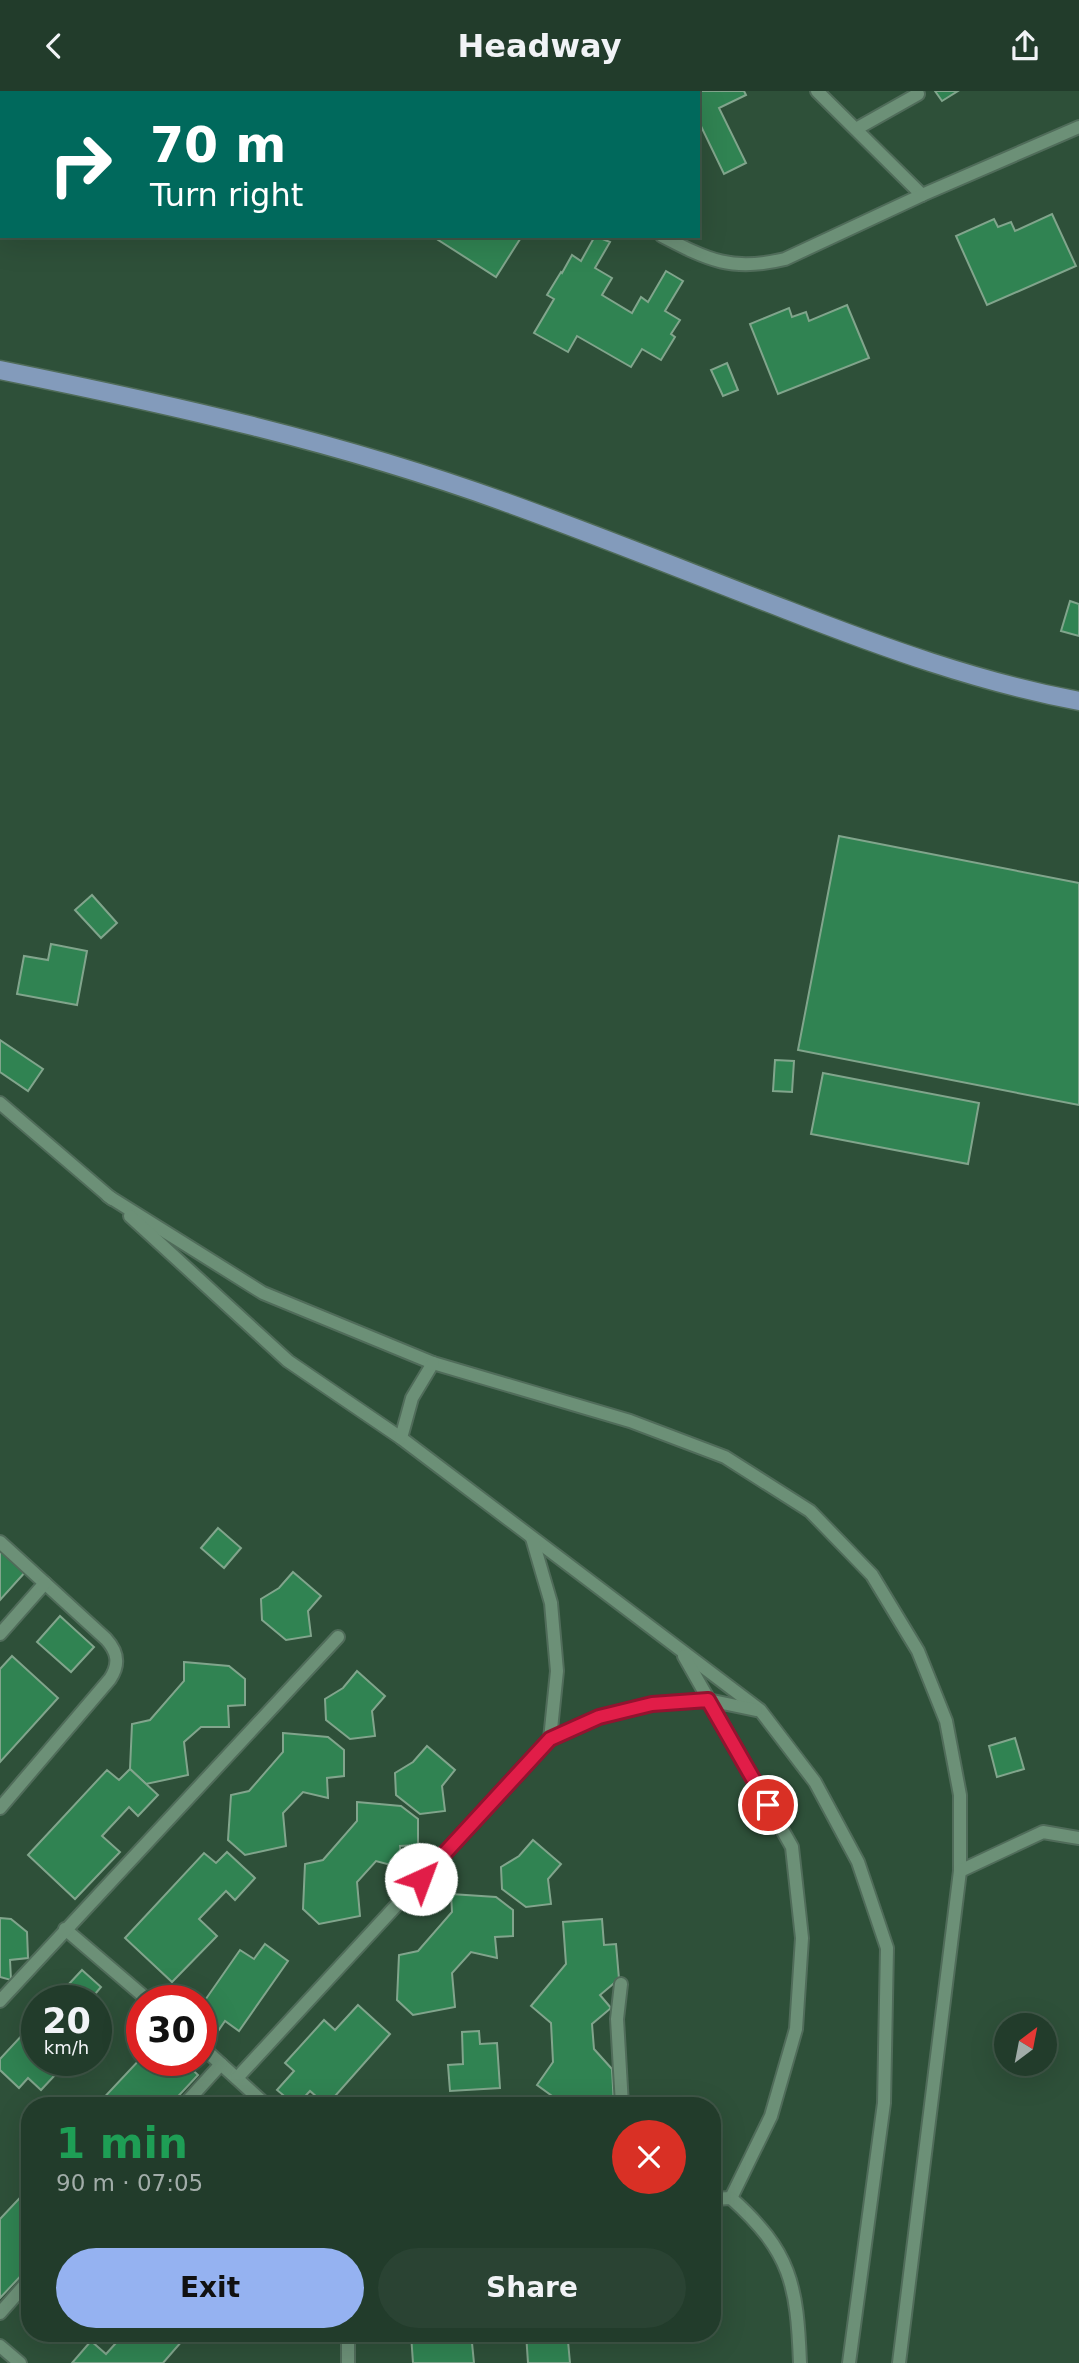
<!DOCTYPE html>
<html lang="en">
<head>
<meta charset="utf-8">
<style>
  :root { --surface:#223c2b; --page:#2a4333; --text:#f1f3f6; --muted:#a2ada9; --line:#3f5647; --accent:#95b2f1 }
  body { margin:0; font-family:"DejaVu Sans",sans-serif; background:var(--page); color:var(--text); height:100vh; display:flex; flex-direction:column; font-size:26px; white-space:nowrap }
  * { box-sizing:border-box; margin:0 }
  p { font-size:23px; color:var(--muted) }
  .icon { flex:none; width:38px; height:38px; fill:none; stroke:currentColor; stroke-width:2; stroke-linecap:round; stroke-linejoin:round }
  .map { position:relative; flex:1; overflow:hidden }
  .drawer { position:absolute; left:21px; top:2006px; width:700px; height:245px; display:flex; flex-direction:column; background:var(--surface); border-radius:28px; box-shadow:0 7px 28px #0002,0 0 0 2px var(--line) }
  .drawer>* { flex:none }
  .banner { position:absolute; left:0px; top:0px; width:700px; height:147px; box-shadow:0 7px 28px #0002,0 0 0 2px var(--line); background:#00695c; color:#fff; overflow:hidden }
  .needle { width:46px; rotate:32deg }
  .controls { position:absolute; left:994px; top:1922px; display:grid; gap:14px }
  .controls a { display:grid; place-items:center; width:63px; height:63px; border-radius:50%; background:var(--surface); box-shadow:0 7px 28px #0002,0 0 0 2px var(--line); font-size:35px }
  .speed { position:absolute; left:21px; top:1894px; display:flex; gap:14px; font-size:35px; font-weight:700; text-align:center }
  .speed>* { display:grid; place-content:center; width:91px; height:91px; border-radius:50%; background:var(--surface); box-shadow:0 7px 28px #0002,0 0 0 2px var(--line); line-height:1 }
  .speed small { font-size:18px; font-weight:400 }
  .speed .limit { border:10px solid #d22; background:#fff; color:#111 }
  .pin { position:absolute; display:grid; place-items:center; width:60px; height:60px; color:#fff; margin:-30px; border:4px solid #fff; border-radius:50%; box-shadow:0 2px 7px #0007 }
  .me { position:absolute; width:77px; margin:-38px; rotate:43deg; stroke-linejoin:round; filter:drop-shadow(0 0 5px #0008) }
  .turn { display:flex; align-items:center; gap:24px; height:147px; padding:0 35px; font-size:32px }
  .turn .icon { width:91px; height:91px; stroke-width:2.5 }
  .turn b { display:block; font-size:49px; line-height:60px }
  .round { display:grid; place-items:center; flex:none; width:74px; height:74px; border-radius:37px; background:var(--page) }
  .head { display:flex; align-items:center; justify-content:space-between; height:119px; padding:0 35px }
  h1 { font-size:42px; font-weight:600; line-height:52px; color:#1e9e55 }
  .cta { display:flex; gap:14px; margin-top:auto; padding:14px 35px }
  .cta a { flex:1; height:80px; border-radius:42px; background:var(--accent); color:#111; font-size:28px; font-weight:600; line-height:80px; text-align:center }
  .cta a+a { background:var(--page); color:var(--text) }
  header { display:flex; justify-content:space-between; align-items:center; height:91px; padding:0 35px; background:var(--surface); font-size:32px; font-weight:600 }
  .map>svg:first-child { display:block }
</style>
</head>
<body>
<header><svg class="icon" aria-label="back" viewBox="0 0 24 24"><path d="M15 5l-7 7 7 7"/></svg>Headway<svg class="icon" aria-label="share" viewBox="0 0 24 24"><path d="M12 15V3M7 8l5-5 5 5M5 13v7h14v-7"/></svg></header>
<div class="map">
<svg width="1079" height="2272" viewBox="0 0 1079 2272">
  <rect width="100%" height="100%" fill="#2e5039"/>
  <g fill="#308352" stroke="#81a58c" stroke-width="2">
    <path d="M285,0H348L350,2H284Z"/>
    <path d="M497,0H594L499,2Z"/>
    <path d="M666,0H744L746,4L719,17L746,72L724,83L698,29V2H666Z"/>
    <path d="M935,0H958L942,10Z"/>
    <path d="M1052,123L1076,175L987,214L956,145L994,128L998,136L1011,131L1015,140Z"/>
    <path d="M432,145H522L496,186Z"/>
    <path d="M595,145L610,151L595,177L612,187L602,204L632,222L641,206L648,211L666,180L683,190L665,220L680,229L671,243L675,246L661,269L642,258L631,276L577,245L568,261L534,242L554,208L547,204L561,181L562,182L572,164L581,170Z"/>
    <path d="M847,214L869,267L778,303L750,233L789,217L792,226L806,221L809,230Z"/>
    <path d="M727,272L738,299L723,305L711,279Z"/>
    <path d="M1070,510L1079,513V545L1061,540Z"/>
    <path d="M839,745L1079,792V1014L798,959Z"/>
    <path d="M92,804L117,832L101,847L75,819Z"/>
    <path d="M51,853L87,860L77,914L17,903L24,865L48,869Z"/>
    <path d="M0,949L43,978L28,1000L0,981Z"/>
    <path d="M775,969L794,970L792,1001L773,1000Z"/>
    <path d="M823,982L979,1012L968,1073L811,1043Z"/>
    <path d="M218,1437L241,1457L224,1477L201,1457Z"/>
    <path d="M0,1455L27,1479L0,1509Z"/>
    <path d="M293,1481L321,1505L308,1520L311,1545L286,1549L262,1529L261,1508L279,1497Z"/>
    <path d="M60,1525L94,1556L71,1581L37,1551Z"/>
    <path d="M12,1565L58,1607L0,1671V1578Z"/>
    <path d="M184,1571L229,1575L245,1588V1614L228,1615L229,1636H201L184,1651L188,1684L146,1693L130,1678L132,1633L150,1629L184,1590Z"/>
    <path d="M357,1580L385,1605L372,1620L375,1645L350,1648L326,1629L325,1608L343,1597Z"/>
    <path d="M283,1642L328,1646L344,1659V1685L327,1687L328,1707L303,1701L283,1722L286,1755L245,1764L228,1749L231,1704L249,1700L283,1661Z"/>
    <path d="M1015,1647L1024,1678L997,1686L989,1655Z"/>
    <path d="M427,1655L455,1679L442,1695L445,1720L420,1723L396,1704L395,1682L413,1671Z"/>
    <path d="M130,1678L158,1704L138,1725L129,1716L102,1745L120,1761L75,1808L28,1764L107,1679L119,1689Z"/>
    <path d="M357,1711L401,1715L418,1728V1754L400,1755L402,1777L376,1770L357,1791L360,1825L319,1833L303,1818L305,1773L323,1769L357,1730Z"/>
    <path d="M533,1749L561,1773L548,1788L551,1813L526,1816L502,1798L501,1776L519,1765Z"/>
    <path d="M227,1761L255,1787L235,1809L226,1800L199,1828L217,1845L172,1891L125,1847L204,1762L216,1772Z"/>
    <path d="M451,1803L496,1806L513,1819V1845L495,1846L497,1867L471,1861L452,1882L455,1916L413,1924L397,1909L399,1864L418,1860L452,1821Z"/>
    <path d="M0,1827L11,1828L27,1841L28,1867L10,1869L11,1889L0,1886Z"/>
    <path d="M602,1828L604,1854L616,1853L619,1888L600,1904L611,1917L592,1933L594,1958L612,1978L614,2014H559V2010L537,1994L553,1971L551,1932L531,1915L566,1873L563,1831Z"/>
    <path d="M265,1853L288,1870L239,1940L225,1930L214,1946L201,1937V1915L240,1859L254,1868Z"/>
    <path d="M82,1879L101,1896L90,1909H54Z"/>
    <path d="M358,1914L390,1943L335,2005L338,2007L331,2014H326L310,2000L297,2014H295L277,1999L294,1980L285,1972L324,1929L335,1939Z"/>
    <path d="M96,1915L109,1926L96,1939Z"/>
    <path d="M37,1928V1969H69L41,1999L28,1987L19,1997L0,1979V1968Z"/>
    <path d="M479,1940L480,1953L497,1952L500,1997L450,2000L448,1974L463,1973L462,1941Z"/>
    <path d="M142,1966V1969H147L160,1980L170,1969H182L198,1984L170,2014H97Z"/>
    <path d="M30,2096V2175L0,2207V2128Z"/>
    <path d="M125,2242H189L163,2272H72L91,2250L106,2263Z"/>
    <path d="M432,2242H471L474,2272H413L411,2243Z"/>
    <path d="M526,2242H594V2247L568,2250L570,2272H528Z"/>
  </g>
  <g fill="none" stroke-linecap="round" stroke-linejoin="round">
    <g stroke="#506c5a" stroke-width="16">
      <g id="minor">
        <path d="M438,0L439,2"/>
        <path d="M817,0L922,104"/>
        <path d="M856,38L918,3"/>
        <path d="M662,145C708,169 732,181 785,168L922,104L1079,36"/>
        <path d="M0,1012L112,1108"/>
        <path d="M108,1105L263,1202L433,1272L630,1330L725,1366L810,1420L872,1484L918,1560L946,1630L960,1704V1780L899,2272"/>
        <path d="M130,1125L288,1270L401,1347L760,1619L815,1691L858,1771L887,1857L884,2012L849,2272"/>
        <path d="M401,1347L412,1307L433,1272"/>
        <path d="M532,1447L551,1512L557,1580L550,1648"/>
        <path d="M0,1451L106,1548C118,1561 120,1573 110,1588L0,1717"/>
        <path d="M0,1543L45,1492"/>
        <path d="M684,1565L792,1756L802,1847L796,1938L771,2025L731,2107"/>
        <path d="M960,1780L1043,1741L1079,1747"/>
        <path d="M65,1838L148,1909"/>
        <path d="M621,1893L617,1928L622,2014"/>
        <path d="M0,1910L338,1546"/>
        <path d="M201,1955L266,2014"/>
        <path d="M237,1987L550,1648L599,1626L652,1613L708,1609L756,1619"/>
        <path d="M184,2014L221,1973"/>
        <path d="M712,2108L731,2107C791,2161 797,2193 800,2272"/>
        <path d="M0,2222L30,2188"/>
        <path d="M348,2242V2272"/>
        <path d="M0,2255L20,2272"/>
      </g>
    </g>
    <g stroke="#506c5a" stroke-width="21">
      <path id="major" d="M0,279C173,314 339,351 505,411C600,445 693,483 787,519C882,556 978,591 1079,610"/>
    </g>
    <use href="#minor" stroke="#6c9077" stroke-width="12"/>
    <use href="#major" stroke="#839bbb" stroke-width="18"/>
  </g>
  <g fill="none" stroke-linecap="round" stroke-linejoin="round">
    <g stroke="#92132f" stroke-width="18">
      <path id="route" d="M421,1788L550,1648L599,1626L652,1613L708,1609L768,1714"/>
    </g>
    <use href="#route" stroke="#e11d48" stroke-width="12"/>
  </g>
</svg>
<div class="controls">
<a><svg class="needle" viewBox="-14 -14 28 28"><path d="M0-13l5 13h-10z" fill="#e53935"/><path d="M0 13l5-13h-10z" fill="#a2ada9"/></svg></a>
</div>
<div class="speed"><div>20<small>km/h</small></div><div class="limit">30</div></div>
<div class="pin" style="left:768px;top:1714px;background:#d93025"><svg class="icon" aria-label="arrive" viewBox="0 0 24 24"><path d="M6 21V4h12l-3 4 3 4H6"/></svg></div>
<svg class="me" style="left:421px;top:1788px" viewBox="-20 -20 40 40"><circle r="19" fill="#fff"/><path d="M0-13L10 11 0 6-10 11z" fill="#e11d48"/></svg>
<div class="banner">
<div class="turn"><svg class="icon" aria-label="right" viewBox="0 0 24 24"><path d="M7 20v-9h11M14 6l5 5-5 5"/></svg><div><b>70 m</b>Turn right</div></div>
</div>
<section class="drawer">
<div class="head"><div><h1>1 min</h1><p>90 m · 07:05</p></div><a class="round" style="background:#d93025;color:#fff"><svg class="icon" aria-label="close" viewBox="0 0 24 24"><path d="M6 6l12 12M18 6L6 18"/></svg></a></div>
<div class="cta"><a>Exit</a><a>Share</a></div>
</section>
</div>
</body>
</html>
